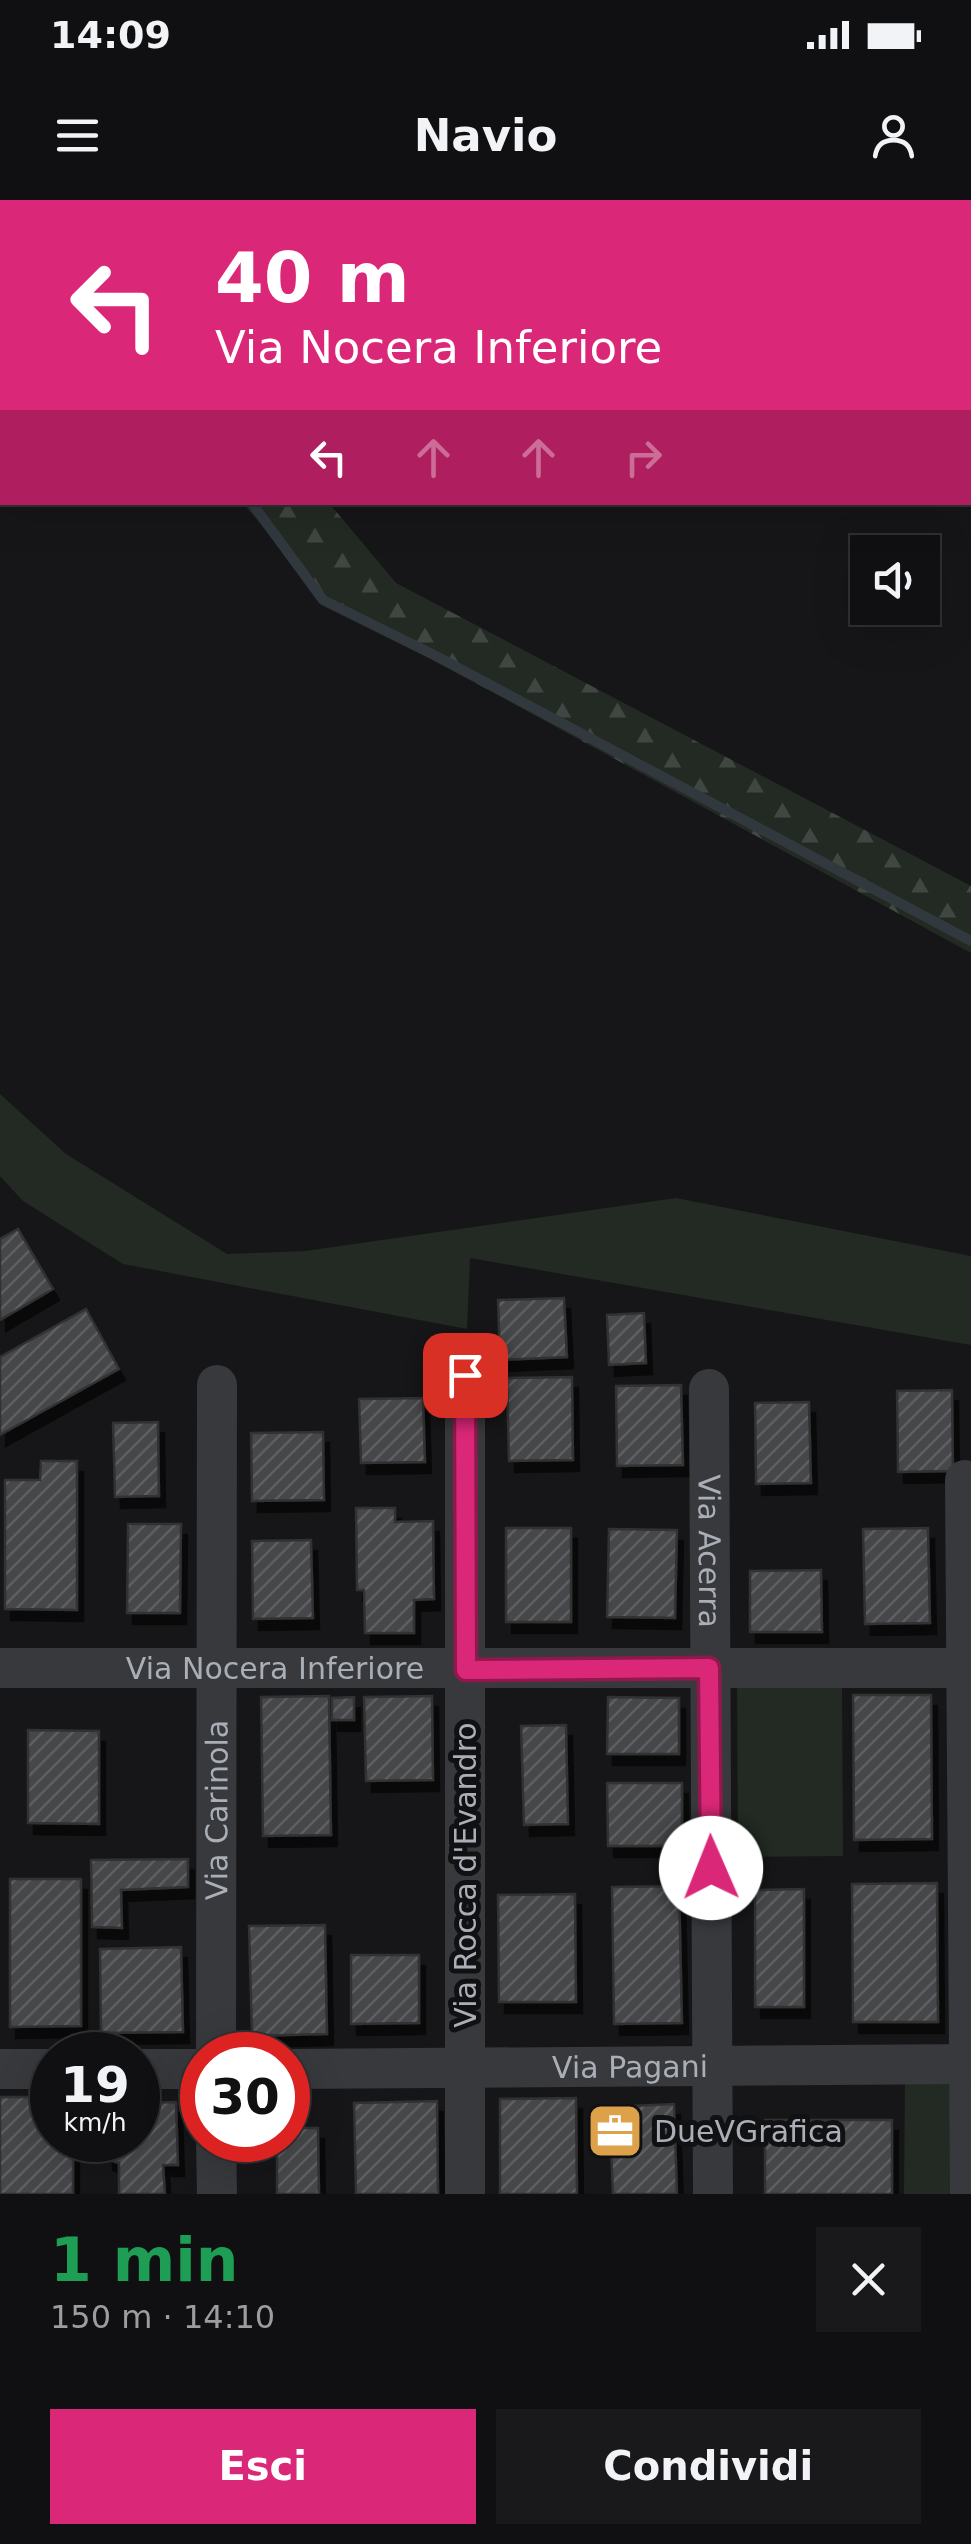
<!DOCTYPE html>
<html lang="it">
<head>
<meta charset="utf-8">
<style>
  :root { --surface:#101012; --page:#19191b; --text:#f1f3f6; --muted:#9c9d9f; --line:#303032; --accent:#db2777 }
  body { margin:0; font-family:"DejaVu Sans",sans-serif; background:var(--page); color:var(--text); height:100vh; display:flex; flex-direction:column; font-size:38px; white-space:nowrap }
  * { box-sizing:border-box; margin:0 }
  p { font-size:32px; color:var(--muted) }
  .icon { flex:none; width:55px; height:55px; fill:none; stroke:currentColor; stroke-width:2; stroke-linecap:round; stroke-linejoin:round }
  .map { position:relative; height:1994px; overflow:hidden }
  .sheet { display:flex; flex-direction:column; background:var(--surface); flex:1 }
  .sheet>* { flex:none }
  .top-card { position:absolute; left:0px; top:0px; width:972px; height:305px; box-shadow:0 10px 40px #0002,0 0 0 2px var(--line); background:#db2777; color:#fff; overflow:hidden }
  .controls { position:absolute; left:850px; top:335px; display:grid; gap:20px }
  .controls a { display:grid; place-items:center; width:90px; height:90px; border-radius:0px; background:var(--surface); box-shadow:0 10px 40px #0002,0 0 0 2px var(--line); font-size:50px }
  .speed { position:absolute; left:30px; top:1832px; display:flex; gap:20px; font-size:50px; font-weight:700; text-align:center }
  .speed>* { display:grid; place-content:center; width:130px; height:130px; border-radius:50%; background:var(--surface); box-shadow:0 10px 40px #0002,0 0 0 2px var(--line); line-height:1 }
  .speed small { font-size:25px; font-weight:400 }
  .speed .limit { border:15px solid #d22; background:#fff; color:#111 }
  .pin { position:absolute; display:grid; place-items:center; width:85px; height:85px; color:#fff; margin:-42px; border-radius:20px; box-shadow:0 5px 15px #0006 }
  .me { position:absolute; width:110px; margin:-55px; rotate:359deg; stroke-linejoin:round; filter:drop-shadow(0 0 8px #0008) }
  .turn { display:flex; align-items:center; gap:35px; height:210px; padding:0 50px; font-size:45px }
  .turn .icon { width:130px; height:130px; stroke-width:2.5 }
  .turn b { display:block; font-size:70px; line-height:85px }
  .lanes { display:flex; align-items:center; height:95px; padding:0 50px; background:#0003; justify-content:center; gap:50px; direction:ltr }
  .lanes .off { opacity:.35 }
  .round { display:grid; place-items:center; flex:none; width:105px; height:105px; border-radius:0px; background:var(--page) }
  .headline { display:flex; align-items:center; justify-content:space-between; height:170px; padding:0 50px }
  h1 { font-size:60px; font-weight:700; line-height:75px; color:#1e9e55 }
  .cta { display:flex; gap:20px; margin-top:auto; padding:20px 50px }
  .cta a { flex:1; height:115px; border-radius:0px; background:var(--accent); color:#fff; font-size:40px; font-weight:700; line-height:115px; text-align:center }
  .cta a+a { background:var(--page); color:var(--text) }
  .status { display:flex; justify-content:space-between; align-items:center; height:70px; padding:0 50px; background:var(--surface); direction:ltr }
  .status svg { height:28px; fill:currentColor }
  header { display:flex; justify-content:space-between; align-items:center; height:130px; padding:0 50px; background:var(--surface); font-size:45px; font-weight:700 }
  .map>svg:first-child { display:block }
</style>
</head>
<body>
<div class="status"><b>14:09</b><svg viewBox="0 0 49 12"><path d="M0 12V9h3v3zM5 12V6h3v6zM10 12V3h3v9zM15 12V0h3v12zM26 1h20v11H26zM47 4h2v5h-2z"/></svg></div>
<header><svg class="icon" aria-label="menu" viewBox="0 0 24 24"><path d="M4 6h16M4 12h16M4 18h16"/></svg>Navio<svg class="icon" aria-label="person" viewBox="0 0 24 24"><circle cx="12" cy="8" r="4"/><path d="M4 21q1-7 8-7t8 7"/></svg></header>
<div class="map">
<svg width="971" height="1994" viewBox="0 0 971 1994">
  <defs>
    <pattern id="forest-firs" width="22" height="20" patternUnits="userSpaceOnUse" patternTransform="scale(2.5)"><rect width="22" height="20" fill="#232a23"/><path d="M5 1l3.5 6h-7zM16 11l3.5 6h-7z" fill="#404641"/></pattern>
    <pattern id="building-hatch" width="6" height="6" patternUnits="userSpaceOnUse" patternTransform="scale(2.5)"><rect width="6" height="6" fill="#45464a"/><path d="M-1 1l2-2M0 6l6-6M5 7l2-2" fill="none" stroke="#5d5e62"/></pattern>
    <filter id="shadow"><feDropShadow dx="6" dy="11" stdDeviation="0" flood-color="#0009"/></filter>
  </defs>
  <rect width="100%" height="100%" fill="#161618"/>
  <g fill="#232a23">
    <path d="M0,894L66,954L227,1054L305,1051L676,998L971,1056V1145L470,1058L467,1129L123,1064L23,1001L0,976Z"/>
    <path d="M842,1478L843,1656L738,1657L737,1479Z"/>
    <path d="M905,1879H955L954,1994H904Z"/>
  </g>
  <path fill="url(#forest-firs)" d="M243,303H329L396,383L971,686V753L323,400Z"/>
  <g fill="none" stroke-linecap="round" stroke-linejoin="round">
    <g stroke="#31393f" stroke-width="10">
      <path d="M0,6L2,9"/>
      <path d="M251,302L323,400L436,456L971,741"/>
    </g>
  </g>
  <g fill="url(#building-hatch)" stroke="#303033" stroke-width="2.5" filter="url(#shadow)">
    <path d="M18,1029L53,1089L0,1120V1039Z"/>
    <path d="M564,1098L567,1157L500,1160L498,1100Z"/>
    <path d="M86,1109L119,1169L0,1235V1157Z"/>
    <path d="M644,1113L646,1163L609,1165L607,1115Z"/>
    <path d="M572,1177L573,1260L509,1261L507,1178Z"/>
    <path d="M681,1185L683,1265L617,1266L616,1186Z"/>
    <path d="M952,1190L953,1271L898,1272L897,1191Z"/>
    <path d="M423,1198L425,1262L361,1263L359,1199Z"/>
    <path d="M809,1202L811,1283L756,1284L755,1203Z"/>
    <path d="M158,1222L159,1296L115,1297L113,1223Z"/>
    <path d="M323,1232L324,1300L252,1301L251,1233Z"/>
    <path d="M41,1261H77V1410L5,1409V1280H40Z"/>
    <path d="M356,1308H395V1322L433,1321L434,1399L414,1400V1433H365L364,1390H357Z"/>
    <path d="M128,1324H181L180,1413H127Z"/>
    <rect x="506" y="1328" width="65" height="94"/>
    <path d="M928,1328L930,1423L865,1424L863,1329Z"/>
    <path d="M609,1329L677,1330L675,1418L607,1417Z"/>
    <path d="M311,1340L313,1418L253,1419L252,1341Z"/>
    <path d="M821,1370L822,1432H750V1371Z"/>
    <path d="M853,1495H931L932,1639L854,1640Z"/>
    <path d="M329,1496L331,1635L263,1636L261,1497Z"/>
    <path d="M432,1496L433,1580L366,1581L364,1497Z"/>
    <path d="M354,1497V1520H332V1498Z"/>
    <path d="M608,1497L679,1498V1554H607Z"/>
    <path d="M566,1525L568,1624L524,1625L521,1526Z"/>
    <path d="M28,1530L99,1531V1624L28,1623Z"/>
    <path d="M607,1583H682V1646H608Z"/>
    <path d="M188,1659V1687L121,1690L122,1728L92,1727L91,1660Z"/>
    <path d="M10,1679H81V1826L10,1827Z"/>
    <path d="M937,1683L938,1822H853L852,1684Z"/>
    <path d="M679,1686L682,1823L614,1824L612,1687Z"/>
    <path d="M804,1689V1807H755V1690Z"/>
    <path d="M575,1694L576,1802H499L498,1695Z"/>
    <path d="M325,1725L327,1834L252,1836L249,1726Z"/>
    <path d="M181,1747L183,1832L101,1833L100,1749Z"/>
    <path d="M351,1755H419V1823L351,1824Z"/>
    <path d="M0,1897H52V1940H73V1994H0Z"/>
    <path d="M576,1898L577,1994H500V1899Z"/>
    <path d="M437,1901L438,1994H356L354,1903Z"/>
    <path d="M176,1902L178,1965H163L165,1994H119V1963L107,1959V1940H138V1903Z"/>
    <path d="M674,1904L677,1994H613L609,1907Z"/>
    <rect x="765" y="1920" width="127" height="74"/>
    <path d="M288,1928H318L319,1994H277V1940H288Z"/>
  </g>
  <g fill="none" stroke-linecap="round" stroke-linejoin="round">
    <g stroke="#37393c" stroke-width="40">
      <path id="s1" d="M709,1189L713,1994"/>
      <path d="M965,1280L970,1994"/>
      <path id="s2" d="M0,1468H971"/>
      <path id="s3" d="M216,1855L217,1185"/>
      <path d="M0,1869H52"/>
      <path d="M138,1869H202"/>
      <path id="s4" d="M288,1869L971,1864"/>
      <path d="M216,1940L217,1994"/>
      <path d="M465,1994V1175"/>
    </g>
  </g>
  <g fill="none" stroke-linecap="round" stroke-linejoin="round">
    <g stroke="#8e194d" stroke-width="25">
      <path id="route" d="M465,1175L466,1470L709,1468L711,1668"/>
    </g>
    <use href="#route" stroke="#db2777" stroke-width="18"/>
  </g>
  <defs>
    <g id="office-square" transform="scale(2.875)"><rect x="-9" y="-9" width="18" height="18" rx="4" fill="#dda149" stroke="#111113"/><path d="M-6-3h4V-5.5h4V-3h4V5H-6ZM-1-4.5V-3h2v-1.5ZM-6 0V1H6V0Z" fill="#fff"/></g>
  </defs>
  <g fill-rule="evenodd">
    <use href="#office-square" x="615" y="1931"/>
  </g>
  <g text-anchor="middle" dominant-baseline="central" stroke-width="10" stroke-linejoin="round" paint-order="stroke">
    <g font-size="30" fill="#aaaeb6" stroke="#111113">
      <text stroke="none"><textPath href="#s1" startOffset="162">Via Acerra</textPath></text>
      <text stroke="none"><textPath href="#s2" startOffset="275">Via Nocera Inferiore</textPath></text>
      <text stroke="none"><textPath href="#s3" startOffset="245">Via Carinola</textPath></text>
      <text transform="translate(465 1675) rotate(-90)">Via Rocca d'Evandro</text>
      <text stroke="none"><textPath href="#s4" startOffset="342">Via Pagani</textPath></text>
    </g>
    <g font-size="30" fill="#aaaeb6" stroke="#111113" text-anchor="start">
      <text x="654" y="1931">DueVGrafica</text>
    </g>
  </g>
</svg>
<div class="controls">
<a><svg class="icon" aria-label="sound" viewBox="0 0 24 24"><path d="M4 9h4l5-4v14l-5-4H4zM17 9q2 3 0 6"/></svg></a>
</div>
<div class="speed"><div>19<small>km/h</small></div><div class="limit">30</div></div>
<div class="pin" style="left:465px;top:1175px;background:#d93025"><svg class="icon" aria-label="arrive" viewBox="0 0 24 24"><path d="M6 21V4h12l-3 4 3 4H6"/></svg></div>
<svg class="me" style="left:711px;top:1668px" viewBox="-20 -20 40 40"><circle r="19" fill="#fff"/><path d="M0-13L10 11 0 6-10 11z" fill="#db2777"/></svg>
<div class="top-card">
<div class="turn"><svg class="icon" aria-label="left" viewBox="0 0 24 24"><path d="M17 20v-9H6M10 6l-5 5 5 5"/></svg><div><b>40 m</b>Via Nocera Inferiore</div></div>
<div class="lanes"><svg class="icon" aria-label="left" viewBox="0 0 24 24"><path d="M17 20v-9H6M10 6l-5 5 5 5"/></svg><svg class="icon off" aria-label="ahead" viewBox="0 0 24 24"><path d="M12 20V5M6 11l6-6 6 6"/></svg><svg class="icon off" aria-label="ahead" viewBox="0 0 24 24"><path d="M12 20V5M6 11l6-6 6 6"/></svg><svg class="icon off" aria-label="right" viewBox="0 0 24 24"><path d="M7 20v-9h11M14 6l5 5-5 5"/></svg></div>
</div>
</div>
<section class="sheet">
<div class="headline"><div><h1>1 min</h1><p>150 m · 14:10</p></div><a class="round"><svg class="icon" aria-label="close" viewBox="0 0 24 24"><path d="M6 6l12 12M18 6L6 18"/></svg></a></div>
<div class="cta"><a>Esci</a><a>Condividi</a></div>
</section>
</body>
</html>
